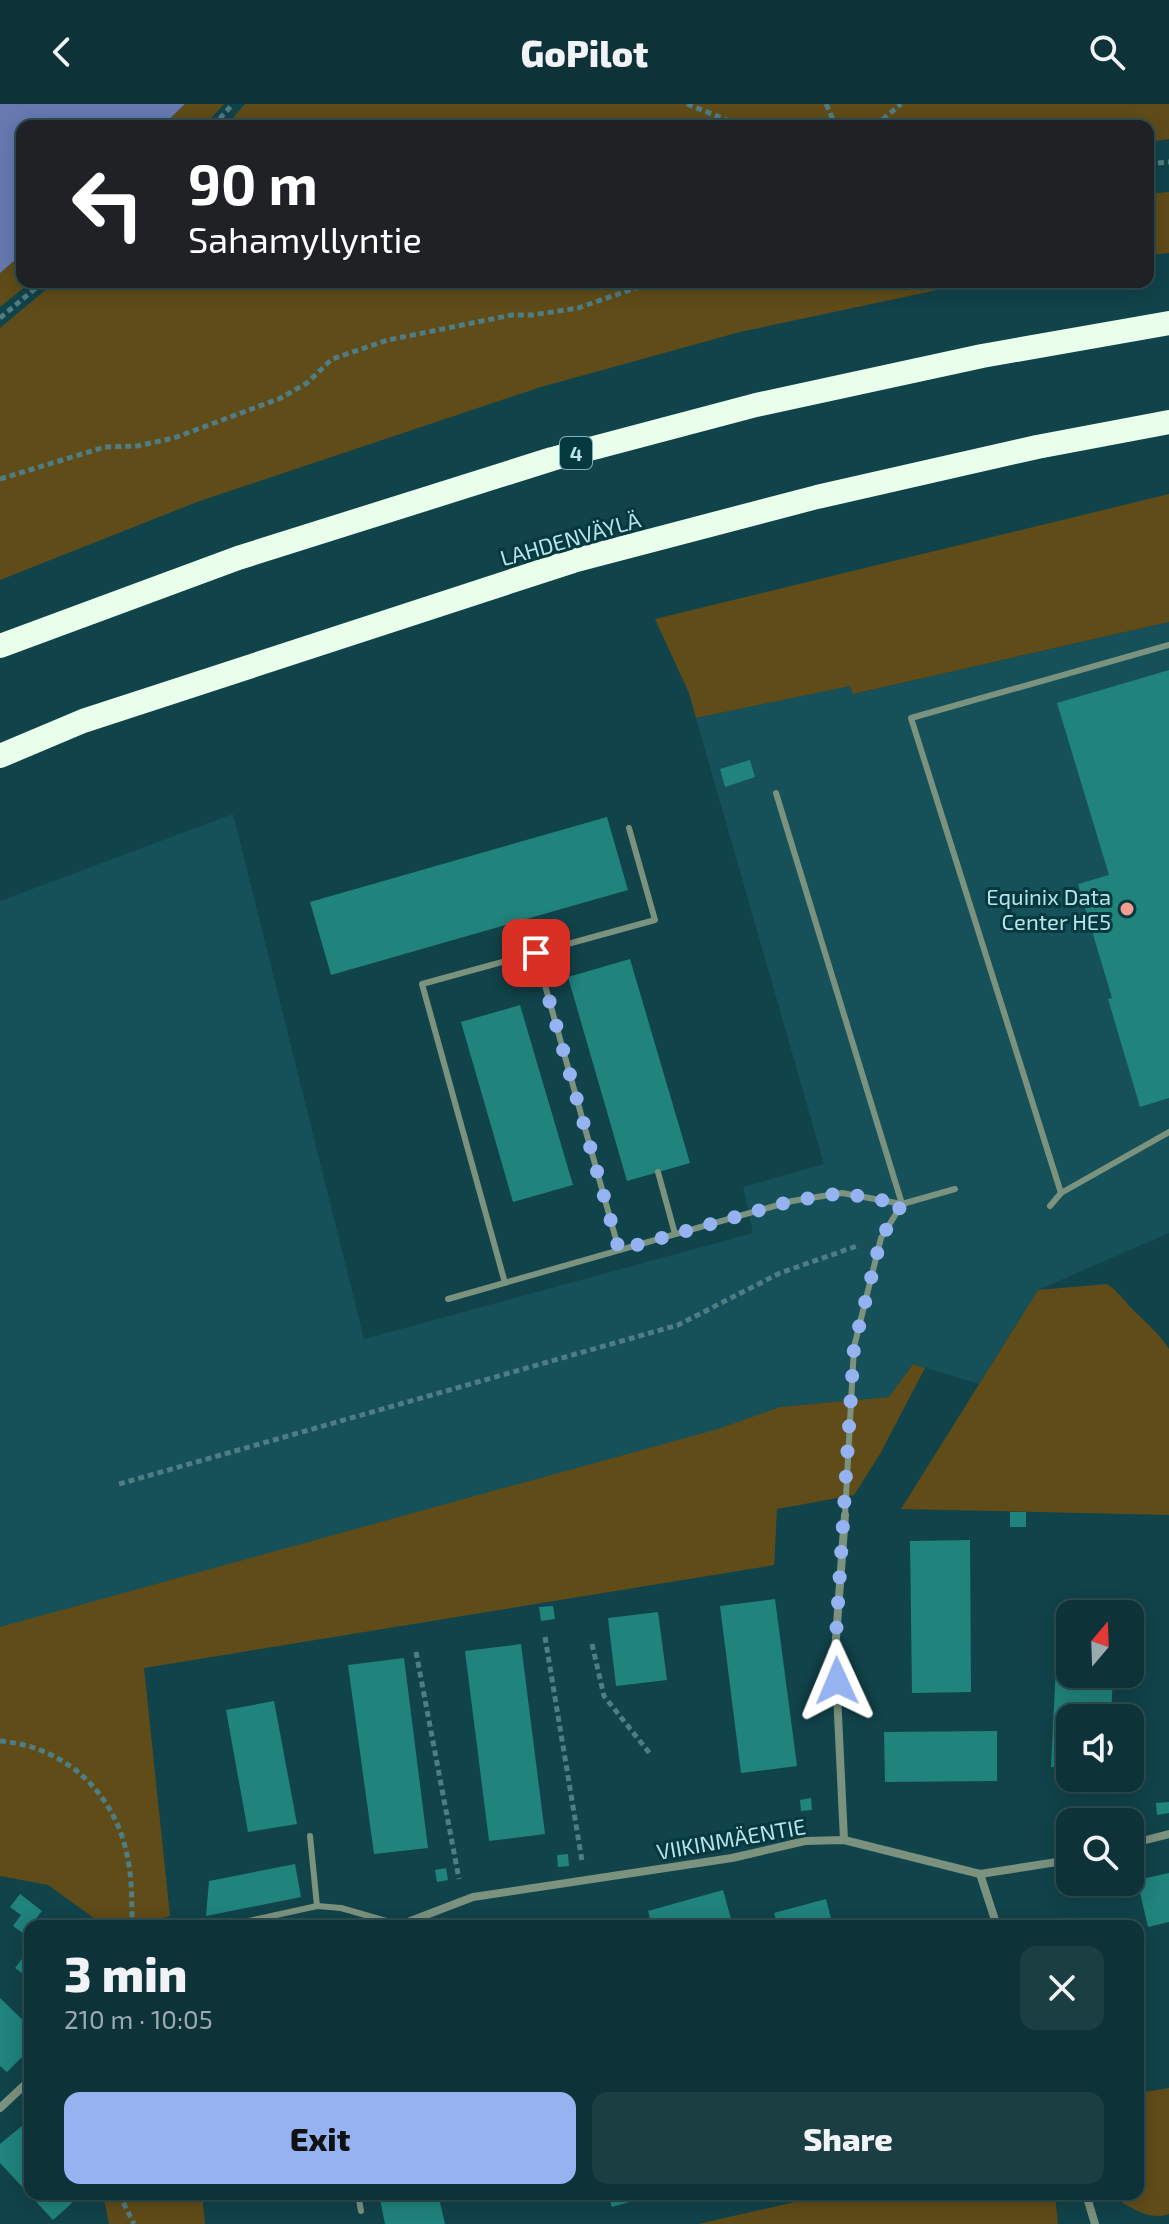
<!DOCTYPE html>
<html lang="en">
<head>
<meta charset="utf-8">
<style>
  :root { --surface:#0d3238; --page:#1b3e43; --text:#f1f3f6; --muted:#9aaaae; --line:#2d4d53; --accent:#95b2f1 }
  body { margin:0; font-family:"Exo 2",sans-serif; background:var(--page); color:var(--text); height:100vh; display:flex; flex-direction:column; font-size:30px; white-space:nowrap }
  * { box-sizing:border-box; margin:0 }
  p { font-size:26px; color:var(--muted) }
  .icon { flex:none; width:44px; height:44px; fill:none; stroke:currentColor; stroke-width:2; stroke-linecap:round; stroke-linejoin:round }
  .map { position:relative; flex:1; overflow:hidden }
  .drawer { position:absolute; left:24px; top:1816px; width:1120px; height:280px; display:flex; flex-direction:column; background:var(--surface); border-radius:16px; box-shadow:0 4px 20px #0003,0 0 0 2px var(--line) }
  .drawer>* { flex:none }
  .guide { position:absolute; left:16px; top:16px; width:1138px; height:168px; border-radius:16px; box-shadow:0 4px 20px #0003,0 0 0 2px var(--line); background:#202124; color:#fff; overflow:hidden }
  .needle { width:52px; rotate:19deg }
  .controls { position:absolute; left:1056px; top:1496px; display:grid; gap:16px }
  .controls a { display:grid; place-items:center; width:88px; height:88px; border-radius:16px; background:var(--surface); box-shadow:0 4px 20px #0003,0 0 0 2px var(--line); font-size:40px }
  .pin { position:absolute; display:grid; place-items:center; width:68px; height:68px; color:#fff; margin:-34px; border-radius:16px; box-shadow:0 4px 12px #0006 }
  .me { position:absolute; width:88px; margin:-44px; rotate:359deg; stroke-linejoin:round; filter:drop-shadow(0 0 6px #0008) }
  .turn { display:flex; align-items:center; gap:28px; height:168px; padding:0 40px; font-size:36px }
  .turn .icon { width:104px; height:104px; stroke-width:2.5 }
  .turn b { display:block; font-size:56px; line-height:68px }
  .round { display:grid; place-items:center; flex:none; width:84px; height:84px; border-radius:16px; background:var(--page) }
  .headline { display:flex; align-items:center; justify-content:space-between; height:136px; padding:0 40px }
  h1 { font-size:48px; font-weight:800; line-height:60px }
  .button { display:flex; gap:16px; margin-top:auto; padding:16px 40px }
  .button a { flex:1; height:92px; border-radius:16px; background:var(--accent); color:#111; font-size:32px; font-weight:800; line-height:92px; text-align:center }
  .button a+a { background:var(--page); color:var(--text) }
  header { display:flex; justify-content:space-between; align-items:center; height:104px; padding:0 40px; background:var(--surface); font-size:36px; font-weight:800 }
  .map>svg:first-child { display:block }
</style>
</head>
<body>
<header><svg class="icon" aria-label="back" viewBox="0 0 24 24"><path d="M15 5l-7 7 7 7"/></svg>GoPilot<svg class="icon" aria-label="search" viewBox="0 0 24 24"><circle cx="10" cy="10" r="6"/><path d="M15 15l6 6"/></svg></header>
<div class="map">
<svg width="1169" height="2120" viewBox="0 0 1169 2120">
  <rect width="100%" height="100%" fill="#11434a"/>
  <path fill="#165058" d="M1169,518V1129L1038,1186L979,1280L913,1260L889,1293L780,1303L774,1461L0,1587V797L233,710L364,1235L753,1129L743,1083L824,1060L696,614L851,581L854,590Z"/>
  <g fill="#604c18">
    <path d="M185,0H224L204,22H162Z"/>
    <path d="M245,0H1169V35L1148,38V22H226Z"/>
    <path d="M1169,88V149L1148,151V90Z"/>
    <path d="M22,150V178H31L0,203V169Z"/>
    <path d="M55,178H975L740,228L541,283L197,398L0,476V224Z"/>
    <path d="M1169,390V518L853,590L850,582L696,614L689,589L655,515Z"/>
    <path d="M1107,1180C1119,1188 1125,1198 1134,1207C1148,1220 1159,1230 1169,1245V1411L901,1405L1038,1186Z"/>
    <path d="M913,1260L925,1264L880,1350L854,1391L777,1405L774,1461L144,1564L170,1812L136,1822H105L48,1781L0,1772V1523L718,1325L780,1303L889,1293Z"/>
    <path d="M1169,1984V2110C1148,2118 1126,2100 1108,2090H1138V1989Z"/>
    <path d="M103,2090H202L205,2120H109Z"/>
    <path d="M830,2090H1055L1058,2120H698Z"/>
  </g>
  <path fill="#667ab1" d="M0,0H185L162,22H22V150L0,169Z"/>
  <g fill="#20837c">
    <path d="M1169,566V994L1140,1003L1108,895L1112,894L1078,780L1109,771L1057,599Z"/>
    <path d="M750,656L755,673L725,683L720,665Z"/>
    <path d="M607,713L628,786L331,871L310,798Z"/>
    <path d="M630,855L690,1059L627,1077L568,873Z"/>
    <path d="M520,901L573,1081L513,1098L461,918Z"/>
    <rect x="1010" y="1408" width="16" height="15"/>
    <path d="M970,1436L971,1588L912,1589L910,1437Z"/>
    <path d="M775,1495L797,1662L741,1669L720,1502Z"/>
    <path d="M553,1502L555,1515L541,1517L539,1503Z"/>
    <path d="M658,1508L667,1576L616,1582L608,1514Z"/>
    <path d="M1058,1520H1070V1570H1113L1111,1614H1070V1664L1051,1663Z"/>
    <path d="M521,1540L545,1730L489,1737L465,1547Z"/>
    <path d="M404,1554L428,1744L374,1750L348,1561Z"/>
    <path d="M274,1597L297,1720L248,1728L226,1606Z"/>
    <path d="M997,1627V1677L885,1678L884,1628Z"/>
    <path d="M1081,1674H1105V1679L1081,1678Z"/>
    <path d="M811,1694L812,1706L801,1707L800,1696Z"/>
    <path d="M1169,1698V1709L1157,1711L1156,1699Z"/>
    <path d="M568,1750L569,1762L558,1763L557,1751Z"/>
    <path d="M295,1760L301,1793L206,1812L209,1777Z"/>
    <path d="M446,1764L448,1776L437,1778L435,1766Z"/>
    <path d="M1169,1769V1818L1148,1823L1137,1776Z"/>
    <path d="M723,1786L733,1822H652L648,1807Z"/>
    <path d="M20,1790L42,1807L24,1830L13,1822L21,1811L10,1803Z"/>
    <path d="M826,1795L833,1822H778L774,1809Z"/>
    <path d="M30,1844V1875L15,1864Z"/>
    <path d="M0,1894L30,1923V1945L7,1968L0,1962Z"/>
    <path d="M28,2017L30,2090H63L72,2099L53,2116L0,2059V2040Z"/>
    <path d="M379,2090H438L445,2120H385Z"/>
    <path d="M608,2090H654V2091L612,2103Z"/>
  </g>
  <g fill="none" stroke-linecap="round" stroke-linejoin="round">
    <g stroke="#4e7d84" stroke-width="5" stroke-dasharray="6 4" stroke-linecap="butt">
      <path d="M687,0L742,22"/>
      <path d="M826,0L836,22"/>
      <path d="M213,22L233,0"/>
      <path d="M875,22L901,0"/>
      <path d="M1148,60L1169,58"/>
      <path d="M0,214L43,178"/>
      <path d="M0,375L105,343L137,342L174,334L281,294L307,279L332,255L388,236L512,211H532L578,204L653,178"/>
      <path d="M119,1380L678,1221L780,1169L857,1142"/>
      <path d="M545,1533L582,1757"/>
      <path d="M592,1540L604,1592L651,1651"/>
      <path d="M416,1548L459,1775"/>
      <path d="M0,1637C61,1642 109,1683 125,1742C132,1768 132,1795 132,1822"/>
      <path d="M119,2090L134,2120"/>
    </g>
    <g stroke="#7b927e" stroke-width="6">
      <path d="M776,689L902,1100L881,1134L854,1243L845,1411"/>
      <path d="M536,849L619,1146"/>
      <path d="M658,1068L675,1130"/>
      <path d="M1061,1089L1169,1028"/>
      <path d="M1050,1102L1061,1089L911,614L1169,541"/>
      <path d="M505,1179L422,880L655,816L629,724"/>
      <path d="M448,1195L792,1097L842,1089L902,1100L955,1085"/>
      <path d="M310,1732L317,1802"/>
      <path d="M226,1822L317,1802L341,1804L400,1821"/>
      <path d="M358,2090L361,2107"/>
    </g>
    <g stroke="#7b927e" stroke-width="8">
      <path d="M844,1736L835,1548L845,1411"/>
      <path d="M1130,1740L1169,1730"/>
      <path d="M980,1770L997,1822"/>
      <path d="M400,1821L473,1793L732,1754L805,1737L844,1736L980,1770L1070,1756"/>
      <path d="M0,2004L30,1976"/>
      <path d="M1086,2090L1095,2120"/>
    </g>
    <g stroke="#e9ffeb" stroke-width="24">
      <path d="M0,542L238,454L552,355L756,301L982,252L1169,219"/>
      <path d="M0,652L83,617L573,457L817,393L1037,343L1169,318"/>
    </g>
  </g>
  <g fill="none" stroke-linecap="round" stroke-linejoin="round">
    <path stroke="#95b2f1" stroke-width="14" stroke-dasharray="0 25.2" d="M536,849L619,1146L792,1097L842,1089L902,1100L881,1134L854,1243L835,1548L837,1577"/>
  </g>
  <circle fill="#f59c91" stroke="#03393f" stroke-width="3" cx="1127" cy="805" r="8"/>
  <g text-anchor="middle" dominant-baseline="central" stroke-width="6" stroke-linejoin="round" paint-order="stroke">
    <rect fill="#03393f" stroke="#82b0b6" stroke-width="2" x="560" y="333" width="32" height="32" rx="6"/>
    <g font-size="20" font-weight="bold" fill="#b9e3e9">
      <text x="576" y="349">4</text>
    </g>
    <g font-size="22" fill="#b9e3e9" stroke="#03393f">
      <text transform="translate(570 434) rotate(-16)">LAHDENVÄYLÄ</text>
      <text transform="translate(731 1734) rotate(-10)">VIIKINMÄENTIE</text>
    </g>
    <g font-size="22" fill="#b9e3e9" stroke="#03393f" text-anchor="end">
      <text x="1111" y="792">Equinix Data<tspan x="1111" dy="25">Center HE5</tspan></text>
    </g>
  </g>
</svg>
<div class="controls">
<a><svg class="needle" viewBox="-14 -14 28 28"><path d="M0-13l5 13h-10z" fill="#e53935"/><path d="M0 13l5-13h-10z" fill="#9aaaae"/></svg></a>
<a><svg class="icon" aria-label="sound" viewBox="0 0 24 24"><path d="M4 9h4l5-4v14l-5-4H4zM17 9q2 3 0 6"/></svg></a>
<a><svg class="icon" aria-label="search" viewBox="0 0 24 24"><circle cx="10" cy="10" r="6"/><path d="M15 15l6 6"/></svg></a>
</div>
<div class="pin" style="left:536px;top:849px;background:#d93025"><svg class="icon" aria-label="arrive" viewBox="0 0 24 24"><path d="M6 21V4h12l-3 4 3 4H6"/></svg></div>
<svg class="me" style="left:837px;top:1577px" viewBox="-20 -20 40 40"><path d="M0-17L14 15 0 8-14 15z" fill="#95b2f1" stroke="#fff" stroke-width="4"/></svg>
<div class="guide">
<div class="turn"><svg class="icon" aria-label="left" viewBox="0 0 24 24"><path d="M17 20v-9H6M10 6l-5 5 5 5"/></svg><div><b>90 m</b>Sahamyllyntie</div></div>
</div>
<section class="drawer">
<div class="headline"><div><h1>3 min</h1><p>210 m · 10:05</p></div><a class="round"><svg class="icon" aria-label="close" viewBox="0 0 24 24"><path d="M6 6l12 12M18 6L6 18"/></svg></a></div>
<div class="button"><a>Exit</a><a>Share</a></div>
</section>
</div>
</body>
</html>
